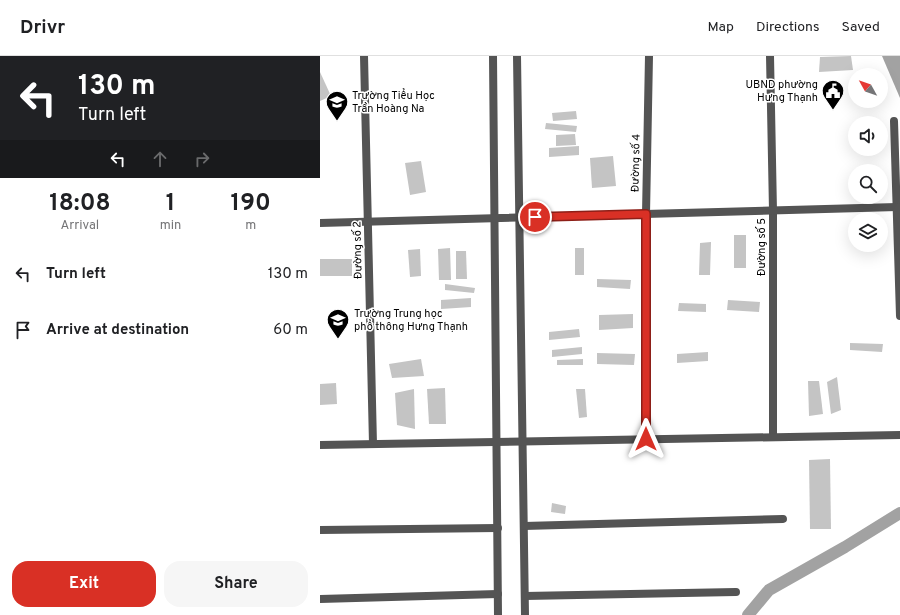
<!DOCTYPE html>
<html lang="en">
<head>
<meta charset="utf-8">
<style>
  :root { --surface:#fff; --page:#f6f6f6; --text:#202124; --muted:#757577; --line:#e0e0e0; --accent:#d93025 }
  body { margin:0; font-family:Overpass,sans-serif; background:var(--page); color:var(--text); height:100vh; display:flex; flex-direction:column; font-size:15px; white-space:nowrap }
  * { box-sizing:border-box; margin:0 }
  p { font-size:13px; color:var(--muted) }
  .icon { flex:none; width:22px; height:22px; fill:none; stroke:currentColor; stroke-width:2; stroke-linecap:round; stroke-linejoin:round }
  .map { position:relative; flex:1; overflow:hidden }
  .sheet { display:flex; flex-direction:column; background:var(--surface); width:320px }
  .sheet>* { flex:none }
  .guide { background:#202124; color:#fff; overflow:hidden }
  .needle { width:26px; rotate:310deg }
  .buttons { position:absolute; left:528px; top:12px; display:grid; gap:8px }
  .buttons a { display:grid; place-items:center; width:40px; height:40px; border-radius:50%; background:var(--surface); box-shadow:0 4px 16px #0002; font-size:20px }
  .pin { position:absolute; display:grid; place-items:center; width:34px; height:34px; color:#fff; margin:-17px; border:2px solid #fff; border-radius:50%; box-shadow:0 1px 4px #0007 }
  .me { position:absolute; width:44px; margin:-22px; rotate:0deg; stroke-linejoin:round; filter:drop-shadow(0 0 3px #0008) }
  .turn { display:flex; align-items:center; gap:14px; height:84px; padding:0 12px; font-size:18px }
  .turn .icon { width:52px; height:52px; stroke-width:2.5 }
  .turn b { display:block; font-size:28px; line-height:34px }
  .lanes { display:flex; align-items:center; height:38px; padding:0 12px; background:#0003; justify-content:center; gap:20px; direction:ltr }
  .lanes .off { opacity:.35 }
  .eta { display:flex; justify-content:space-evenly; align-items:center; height:68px; text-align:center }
  .eta b { font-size:24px; font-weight:700; line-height:28px }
  .cta { display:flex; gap:8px; margin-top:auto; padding:8px 12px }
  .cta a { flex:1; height:46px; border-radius:16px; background:var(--accent); color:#fff; font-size:16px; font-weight:700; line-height:46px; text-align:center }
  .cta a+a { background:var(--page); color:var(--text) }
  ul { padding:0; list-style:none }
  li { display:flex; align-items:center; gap:12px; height:56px; padding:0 12px }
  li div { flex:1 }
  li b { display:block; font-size:15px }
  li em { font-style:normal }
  header { display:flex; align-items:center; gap:24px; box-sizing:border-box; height:56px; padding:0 20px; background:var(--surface); border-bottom:1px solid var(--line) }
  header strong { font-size:19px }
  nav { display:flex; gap:22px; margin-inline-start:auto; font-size:14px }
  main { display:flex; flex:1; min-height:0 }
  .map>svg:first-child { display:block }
</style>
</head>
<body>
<header>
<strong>Drivr</strong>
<nav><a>Map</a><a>Directions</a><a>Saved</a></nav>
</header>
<main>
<section class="sheet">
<div class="guide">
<div class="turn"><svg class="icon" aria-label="left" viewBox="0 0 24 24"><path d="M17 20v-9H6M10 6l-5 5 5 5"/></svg><div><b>130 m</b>Turn left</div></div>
<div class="lanes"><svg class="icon" aria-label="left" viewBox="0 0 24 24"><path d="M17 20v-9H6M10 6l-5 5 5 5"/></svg><svg class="icon off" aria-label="ahead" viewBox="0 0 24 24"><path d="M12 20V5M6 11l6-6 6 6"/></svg><svg class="icon off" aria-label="right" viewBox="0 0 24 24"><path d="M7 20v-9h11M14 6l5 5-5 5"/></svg></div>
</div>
<div class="eta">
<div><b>18:08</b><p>Arrival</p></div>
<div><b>1</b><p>min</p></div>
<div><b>190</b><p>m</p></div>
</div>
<ul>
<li><svg class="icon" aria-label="left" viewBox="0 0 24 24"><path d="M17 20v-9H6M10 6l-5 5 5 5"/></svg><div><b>Turn left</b></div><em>130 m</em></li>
<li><svg class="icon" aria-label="arrive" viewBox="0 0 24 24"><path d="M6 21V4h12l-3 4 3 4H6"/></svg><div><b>Arrive at destination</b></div><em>60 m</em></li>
</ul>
<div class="cta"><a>Exit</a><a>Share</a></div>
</section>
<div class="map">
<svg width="580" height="559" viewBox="0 0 580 559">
  <rect width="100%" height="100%" fill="#fff"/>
  <path fill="#a2a2a2" d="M562,0H580V42Z"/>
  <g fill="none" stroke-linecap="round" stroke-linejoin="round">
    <path stroke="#a2a2a2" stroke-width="12" d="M428,559L449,534L525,491L580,457"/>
  </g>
  <g fill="#c4c4c4">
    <path d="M531,0L533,14L499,16L500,1Z"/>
    <path d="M0,16L11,40L0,45Z"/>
    <path d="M256,55L257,63L233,65L232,57Z"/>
    <path d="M226,67L257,70L256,76L225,73Z"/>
    <path d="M255,78L256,89L236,90V79Z"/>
    <path d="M259,90V99L229,101V92Z"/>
    <path d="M293,100L296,130L272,132L270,102Z"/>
    <path d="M101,105L106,136L90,139L85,107Z"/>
    <rect x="414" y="179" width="12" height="33"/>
    <path d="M391,186L390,219H379L380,187Z"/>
    <path d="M130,192L131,224H119L118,193Z"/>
    <rect x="255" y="192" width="9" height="27"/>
    <path d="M100,193L101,220L90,221L88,194Z"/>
    <path d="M136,195H146L147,223H136Z"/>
    <rect x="0" y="203" width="32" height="17"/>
    <path d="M277,223L311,224L310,233L277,231Z"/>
    <path d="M125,228L155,232L154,237L125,234Z"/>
    <path d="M151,242V251L121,253V244Z"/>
    <path d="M408,244L440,246L439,256L407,254Z"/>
    <path d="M359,247L386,248V256L358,255Z"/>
    <path d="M313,258V272L279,274V259Z"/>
    <path d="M259,273L260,281L229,284V276Z"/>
    <path d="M530,287L563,288L562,296L530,294Z"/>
    <path d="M262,291V298L232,301V294Z"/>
    <path d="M388,296V305L357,307V298Z"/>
    <path d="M277,297L315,298L314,309L277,308Z"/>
    <path d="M101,303L104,320L72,322L69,308Z"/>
    <path d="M263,303V309H237V304Z"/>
    <path d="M517,321L521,354L511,358L507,326Z"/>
    <path d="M488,325H499L503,358L489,360Z"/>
    <path d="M16,327L17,348L0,349V328Z"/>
    <path d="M125,332L126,368H109L107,333Z"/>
    <path d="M94,333L95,373L77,369L75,337Z"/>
    <path d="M256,333H265L267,361L259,362Z"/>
    <path d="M510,403L511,473H490L489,404Z"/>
    <path d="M232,447L246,450L245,458L231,456Z"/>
  </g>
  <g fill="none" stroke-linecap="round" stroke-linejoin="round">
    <g stroke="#545454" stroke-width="8">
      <path d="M44,0L53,388"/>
      <path d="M173,0L178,559"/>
      <path d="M197,0L205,559"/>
      <path d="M450,0L453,155V381"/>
      <path d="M574,65L580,260"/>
      <path d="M0,167L577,151"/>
      <path d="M326,383V158L329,0"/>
      <path d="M0,389L580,379"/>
      <path d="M204,470L463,463"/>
      <path d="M0,474L178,472"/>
      <path d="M205,540L416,536"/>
      <path d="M0,543L178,538"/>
    </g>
  </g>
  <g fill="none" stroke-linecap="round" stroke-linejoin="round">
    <g stroke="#8d1f18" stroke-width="10">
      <path id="route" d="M215,161L326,158V383"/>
    </g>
    <use href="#route" stroke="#d93025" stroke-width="7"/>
  </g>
  <defs>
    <g id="civic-pin" transform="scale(1.15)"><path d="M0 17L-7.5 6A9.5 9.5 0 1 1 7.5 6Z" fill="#000" stroke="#fff"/><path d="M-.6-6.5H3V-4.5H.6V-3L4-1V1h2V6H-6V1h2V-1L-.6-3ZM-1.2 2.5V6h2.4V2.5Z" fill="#fff"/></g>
    <g id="school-pin" transform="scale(1.15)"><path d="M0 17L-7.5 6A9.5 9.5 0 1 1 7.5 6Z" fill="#000" stroke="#fff"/><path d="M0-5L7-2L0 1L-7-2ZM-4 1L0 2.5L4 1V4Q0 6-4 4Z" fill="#fff"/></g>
  </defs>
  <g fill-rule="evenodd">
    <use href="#civic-pin" x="513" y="35"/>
    <use href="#school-pin" x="17" y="46"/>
    <use href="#school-pin" x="18" y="264"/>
  </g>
  <g text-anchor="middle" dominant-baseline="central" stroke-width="3" stroke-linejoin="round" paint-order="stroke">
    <g font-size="11" fill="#000" stroke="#fff" text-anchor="start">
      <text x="498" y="29" text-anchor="end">UBND phường<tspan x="498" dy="13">Hưng Thạnh</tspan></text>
      <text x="32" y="40">Trường Tiểu Học<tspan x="32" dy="13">Trần Hoàng Na</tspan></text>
      <text x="34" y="258">Trường Trung học<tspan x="34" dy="13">phổ thông Hưng Thạnh</tspan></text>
    </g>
    <g font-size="11" fill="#000" stroke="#fff">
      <text transform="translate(316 107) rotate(-89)">Đường số 4</text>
      <text transform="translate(442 191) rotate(-90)">Đường số 5</text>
      <text transform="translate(38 194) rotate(-91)">Đường số 2</text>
    </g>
  </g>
</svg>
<div class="buttons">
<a><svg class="needle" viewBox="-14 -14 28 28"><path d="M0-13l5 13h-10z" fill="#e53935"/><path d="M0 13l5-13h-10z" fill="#757577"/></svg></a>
<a><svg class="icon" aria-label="sound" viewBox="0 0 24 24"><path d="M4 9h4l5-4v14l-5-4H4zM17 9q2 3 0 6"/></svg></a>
<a><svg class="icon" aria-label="search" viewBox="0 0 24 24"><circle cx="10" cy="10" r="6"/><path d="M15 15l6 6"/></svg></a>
<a><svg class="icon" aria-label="layers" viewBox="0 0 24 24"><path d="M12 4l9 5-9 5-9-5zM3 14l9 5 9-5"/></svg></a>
</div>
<div class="pin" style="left:215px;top:161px;background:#d93025"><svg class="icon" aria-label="arrive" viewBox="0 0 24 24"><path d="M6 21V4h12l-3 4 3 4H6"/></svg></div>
<svg class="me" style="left:326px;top:383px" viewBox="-20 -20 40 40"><path d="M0-17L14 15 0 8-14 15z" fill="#d93025" stroke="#fff" stroke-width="4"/></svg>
</div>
</main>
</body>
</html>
